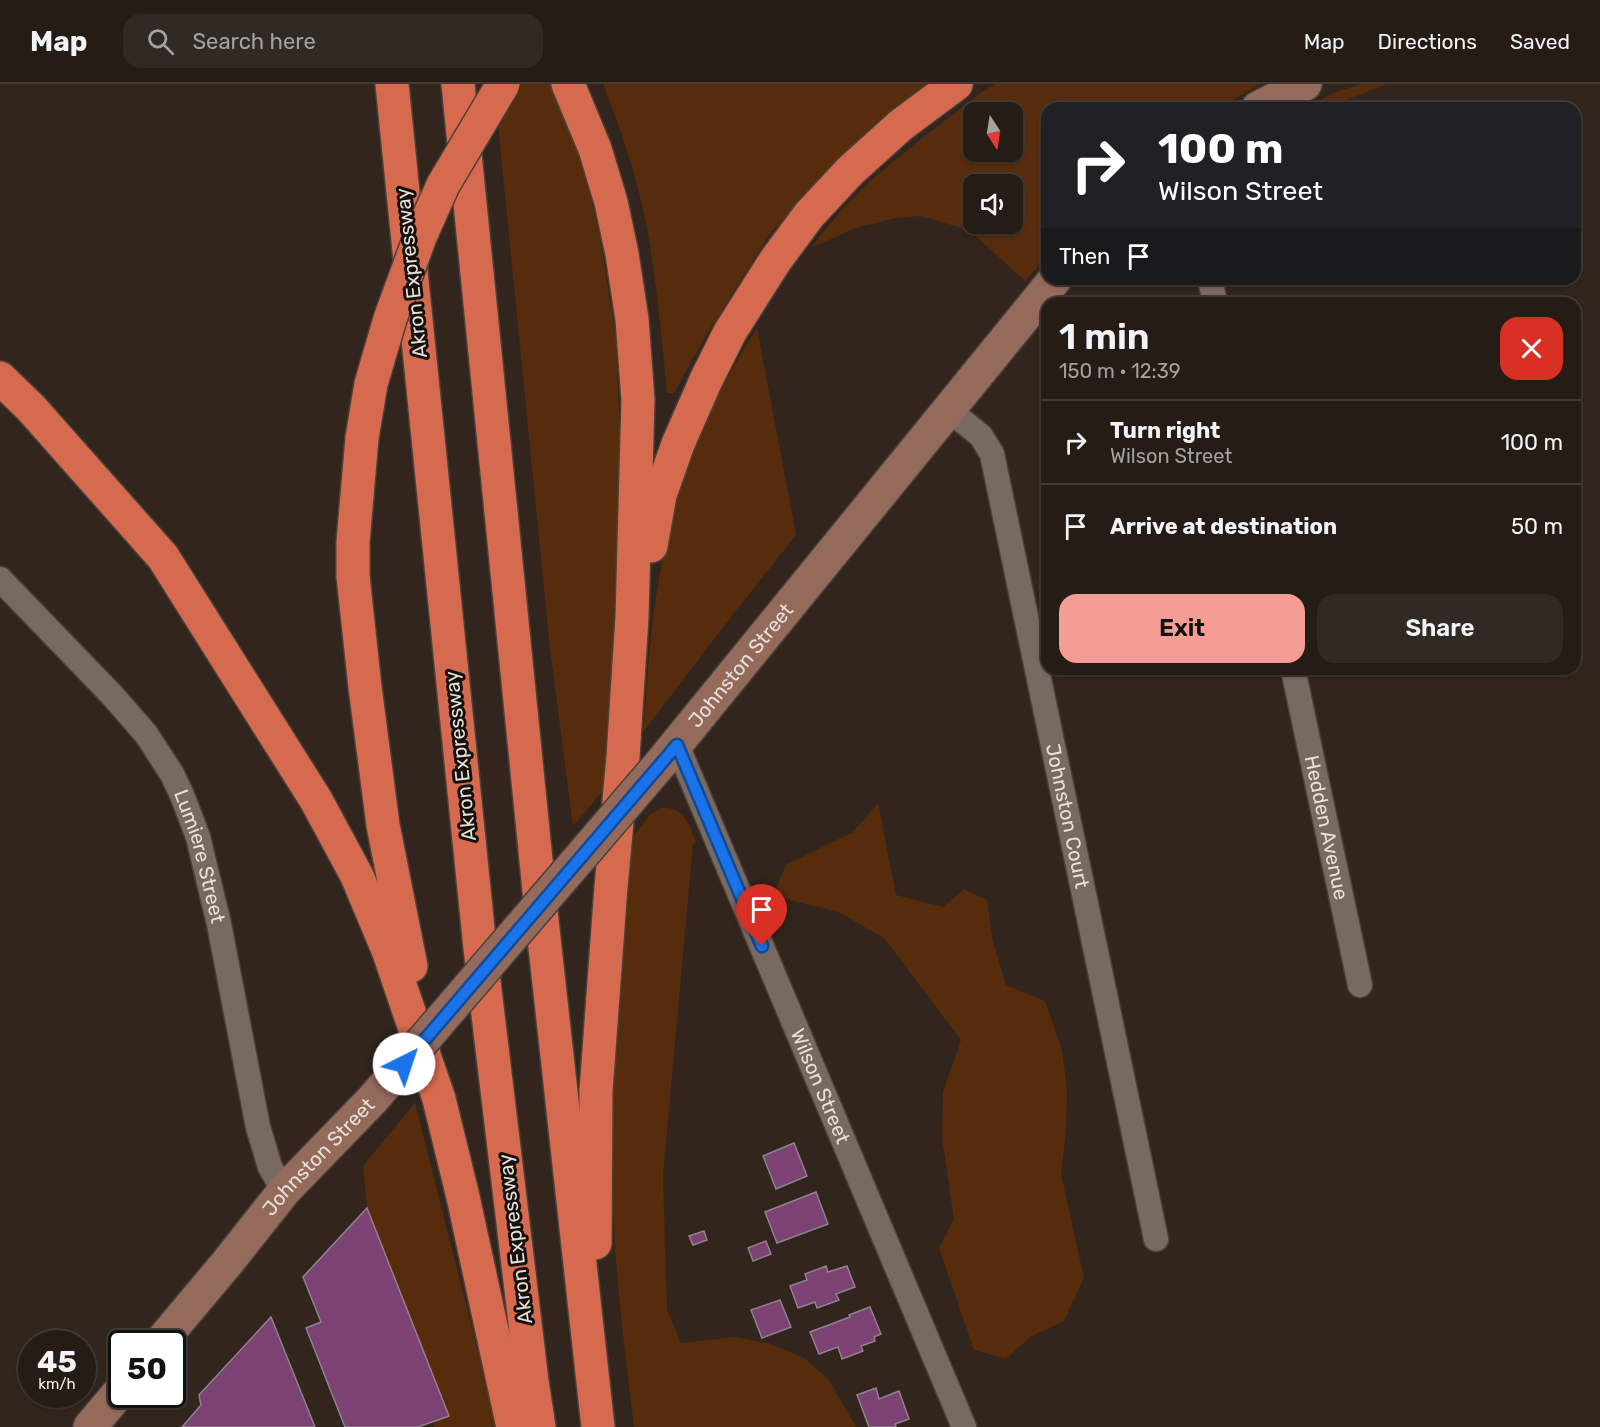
<!DOCTYPE html>
<html lang="en">
<head>
<meta charset="utf-8">
<style>
  :root { --surface:#251c16; --page:#312923; --text:#f1f3f6; --muted:#a3a1a1; --line:#423a35; --accent:#f59c95 }
  body { margin:0; font-family:Rubik,sans-serif; background:var(--page); color:var(--text); height:100vh; display:flex; flex-direction:column; font-size:22px; white-space:nowrap }
  * { box-sizing:border-box; margin:0 }
  p { font-size:20px; color:var(--muted) }
  .icon { flex:none; width:33px; height:33px; fill:none; stroke:currentColor; stroke-width:2; stroke-linecap:round; stroke-linejoin:round }
  .map { position:relative; flex:1; overflow:hidden }
  .sheet { position:absolute; left:1041px; top:213px; width:540px; height:378px; display:flex; flex-direction:column; background:var(--surface); border-radius:18px; box-shadow:0 2px 4px #0004,0 0 0 2px var(--line) }
  .sheet>* { flex:none }
  .top-card { position:absolute; left:1041px; top:18px; width:540px; height:183px; border-radius:18px; box-shadow:0 2px 4px #0004,0 0 0 2px var(--line); background:#202124; color:#fff; overflow:hidden }
  .needle { width:39px; rotate:168deg }
  .buttons { position:absolute; left:963px; top:18px; display:grid; gap:12px }
  .buttons a { display:grid; place-items:center; width:60px; height:60px; border-radius:12px; background:var(--surface); box-shadow:0 2px 4px #0004,0 0 0 2px var(--line); font-size:30px }
  .speed { position:absolute; left:18px; top:1246px; display:flex; gap:12px; font-size:30px; font-weight:700; text-align:center }
  .speed>* { display:grid; place-content:center; width:78px; height:78px; border-radius:50%; background:var(--surface); box-shadow:0 2px 4px #0004,0 0 0 2px var(--line); line-height:1 }
  .speed small { font-size:15px; font-weight:400 }
  .speed .limit { border:3px solid #111; border-radius:9px; background:#fff; color:#111 }
  .pin { position:absolute; display:grid; place-items:center; width:51px; height:51px; color:#fff; margin:-62px -26px; border-radius:50% 50% 50% 0; rotate:-45deg; box-shadow:0 0 6px #0007 }
  .pin .icon { rotate:45deg }
  .me { position:absolute; width:66px; margin:-33px; rotate:41deg; stroke-linejoin:round; filter:drop-shadow(0 0 4px #0008) }
  .turn { display:flex; align-items:center; gap:21px; height:126px; padding:0 18px; font-size:27px }
  .turn .icon { width:78px; height:78px; stroke-width:2.5 }
  .turn b { display:block; font-size:42px; line-height:51px }
  .then { display:flex; align-items:center; height:57px; padding:0 18px; background:#0003; gap:12px; font-size:22px }
  .round { display:grid; place-items:center; flex:none; width:63px; height:63px; border-radius:18px; background:var(--page) }
  .overview { display:flex; align-items:center; justify-content:space-between; height:102px; padding:0 18px }
  h1 { font-size:36px; font-weight:600; line-height:45px }
  .action { display:flex; gap:12px; margin-top:auto; padding:12px 18px }
  .action a { flex:1; height:69px; border-radius:18px; background:var(--accent); color:#111; font-size:24px; font-weight:600; line-height:69px; text-align:center }
  .action a+a { background:var(--page); color:var(--text) }
  ul { padding:0; list-style:none }
  li { display:flex; align-items:center; gap:18px; height:84px; padding:0 18px; border-top:2px solid var(--line) }
  li div { flex:1 }
  li b { display:block; font-size:22px }
  li em { font-style:normal }
  header { display:flex; align-items:center; gap:36px; box-sizing:border-box; height:84px; padding:0 30px; background:var(--surface); border-bottom:2px solid var(--line) }
  header strong { font-size:28px }
  nav { display:flex; gap:33px; margin-inline-start:auto; font-size:21px }
  .search { width:420px; height:54px; background:var(--page); display:flex; align-items:center; gap:15px; box-sizing:border-box; padding:0 21px; border-radius:18px; color:var(--muted); font-size:22px }
  .map>svg:first-child { display:block }
</style>
</head>
<body>
<header>
<strong>Map</strong>
<div class="search"><svg class="icon" aria-label="search" viewBox="0 0 24 24"><circle cx="10" cy="10" r="6"/><path d="M15 15l6 6"/></svg>Search here</div>
<nav><a>Map</a><a>Directions</a><a>Saved</a></nav>
</header>
<div class="map">
<svg width="1600" height="1343" viewBox="0 0 1600 1343">
  <rect width="100%" height="100%" fill="#31251e"/>
  <g fill="#572c0c" fill-rule="evenodd">
    <path d="M494,0H552L579,64L600,153L616,254L623,429L604,706L573,742L550,565Z"/>
    <path d="M603,0H926L885,32L816,101L769,151L705,253L674,309H667C662,256 657,202 648,150C639,99 622,48 603,0Z"/>
    <path d="M996,0H1261L1218,24H1047V172L1025,197L969,146L920,132L896,134L855,144L811,164L842,125L871,96L920,56L979,10ZM974,28H1012V68H974ZM974,100H1012V140H974Z"/>
    <path d="M1361,0H1387L1325,24H1303L1334,9Z"/>
    <path d="M757,244L796,451L735,528L643,648C646,613 648,578 652,543C659,485 672,425 692,370C708,325 732,284 757,244Z"/>
    <path d="M878,719L896,811L943,823L964,805L987,816L993,858L1006,901L1045,917L1062,966L1067,1005L1066,1049L1061,1090L1084,1194L1064,1237L1030,1253L1006,1275L974,1266L939,1164L954,1135L942,1054L943,1008L961,956L884,854L838,828L773,812L786,781L853,748Z"/>
    <path d="M662,724C684,723 689,740 696,758L693,760L663,1092L667,1225L681,1259L735,1253L771,1260L806,1275L829,1296L856,1343H634C624,1262 614,1181 612,1099C610,985 624,869 631,755L651,730Z"/>
    <path d="M415,1019L492,1323L494,1343H434L433,1338L449,1332L367,1124L363,1082Z"/>
  </g>
  <g fill="#7b4273" stroke="#90828d" stroke-width="1.5">
    <path d="M794,1059L807,1092L776,1105L763,1072Z"/>
    <path d="M816,1108L828,1140L777,1159L765,1128Z"/>
    <path d="M367,1124L449,1332L418,1343H345L306,1244L321,1238L303,1193Z"/>
    <path d="M704,1147L707,1156L693,1161L689,1152Z"/>
    <path d="M766,1157L771,1170L753,1177L748,1164Z"/>
    <path d="M826,1182L828,1188L847,1182L855,1203L836,1210L839,1216L817,1224L815,1218L798,1224L790,1202L807,1196L805,1190Z"/>
    <path d="M780,1216L791,1243L762,1254L751,1226Z"/>
    <path d="M870,1223L881,1250L874,1253L875,1257L861,1262L863,1267L842,1275L838,1263L819,1270L810,1248L850,1233L849,1231Z"/>
    <path d="M271,1233L315,1343H182L201,1321L199,1311Z"/>
    <path d="M876,1304L879,1315L899,1307L909,1335L895,1340L896,1343H869L857,1311Z"/>
  </g>
  <g fill="none" stroke-linecap="round" stroke-linejoin="round">
    <g stroke="#4b403a" stroke-width="27">
      <g id="minor">
        <path d="M1210,195L1215,219"/>
        <path id="s1" d="M949,326L981,352L992,370L1156,1155"/>
        <path id="s2" d="M0,495L112,611L146,650L172,690L182,711L198,753L219,840L258,1043L270,1083L284,1107"/>
        <path id="s3" d="M1293,585L1360,901"/>
        <path id="s4" d="M677,661L964,1343"/>
      </g>
    </g>
    <g stroke="#4b403a" stroke-width="36">
      <g id="secondary">
        <path d="M1258,24L1305,0"/>
        <path id="s5" d="M661,679L1055,195"/>
        <path id="s6" d="M159,1260L227,1179L284,1107L373,1015"/>
        <path d="M90,1343L122,1305"/>
      </g>
    </g>
    <g stroke="#4b403a" stroke-width="36">
      <g id="motorway">
        <path d="M392,0L480,864L532,1297L539,1343"/>
        <path d="M458,0L542,836L598,1343"/>
        <path d="M568,0L595,65L611,118L622,170L632,235L638,316L632,533L623,673L611,803L596,1007L595,1159"/>
        <path d="M0,294L31,324L163,473L316,716L357,792L388,866L439,1015L463,1113L513,1343"/>
        <path d="M651,462L660,411L678,360L706,296L730,248L775,177L809,131L850,87L901,41L956,0"/>
        <path d="M353,492L365,603L383,741L411,882"/>
      </g>
    </g>
    <use href="#minor" stroke="#786a61" stroke-width="24"/>
    <use href="#secondary" stroke="#946a5b" stroke-width="33"/>
    <use href="#motorway" stroke="#d66a4e" stroke-width="33"/>
    <g stroke="#4b403a" stroke-width="36" stroke-linecap="butt">
      <path id="secondary-bridge" d="M373,1015L661,679"/>
    </g>
    <g stroke="#4b403a" stroke-width="36" stroke-linecap="butt">
      <path id="motorway-bridge" d="M353,492V458L362,354L371,300L390,235L420,153L443,101L503,0"/>
    </g>
    <use href="#secondary-bridge" stroke="#946a5b" stroke-width="33"/>
    <use href="#motorway-bridge" stroke="#d66a4e" stroke-width="33"/>
  </g>
  <g fill="none" stroke-linecap="round" stroke-linejoin="round">
    <g stroke="#114b97" stroke-width="15">
      <path id="route" d="M404,980L677,661L762,862"/>
    </g>
    <use href="#route" stroke="#1a73e8" stroke-width="10"/>
  </g>
  <g text-anchor="middle" dominant-baseline="central" stroke-width="6" stroke-linejoin="round" paint-order="stroke">
    <g font-size="20" fill="#e8e0db" stroke="#15100c">
      <text transform="translate(411 189) rotate(-96)">Akron Expressway</text>
      <text stroke="none"><textPath href="#s5" startOffset="126">Johnston Street</textPath></text>
      <text transform="translate(460 672) rotate(-96)">Akron Expressway</text>
      <text stroke="none"><textPath href="#s1" startOffset="432">Johnston Court</textPath></text>
      <text stroke="none"><textPath href="#s3" startOffset="162">Hedden Avenue</textPath></text>
      <text stroke="none"><textPath href="#s2" startOffset="348">Lumiere Street</textPath></text>
      <text stroke="none"><textPath href="#s4" startOffset="370">Wilson Street</textPath></text>
      <text stroke="none"><textPath href="#s6" startOffset="246">Johnston Street</textPath></text>
      <text transform="translate(515 1155) rotate(-97)">Akron Expressway</text>
    </g>
  </g>
</svg>
<div class="buttons">
<a><svg class="needle" viewBox="-14 -14 28 28"><path d="M0-13l5 13h-10z" fill="#e53935"/><path d="M0 13l5-13h-10z" fill="#a3a1a1"/></svg></a>
<a><svg class="icon" aria-label="sound" viewBox="0 0 24 24"><path d="M4 9h4l5-4v14l-5-4H4zM17 9q2 3 0 6"/></svg></a>
</div>
<div class="speed"><div>45<small>km/h</small></div><div class="limit">50</div></div>
<div class="pin" style="left:762px;top:862px;background:#d93025"><svg class="icon" aria-label="arrive" viewBox="0 0 24 24"><path d="M6 21V4h12l-3 4 3 4H6"/></svg></div>
<svg class="me" style="left:404px;top:980px" viewBox="-20 -20 40 40"><circle r="19" fill="#fff"/><path d="M0-13L10 11 0 6-10 11z" fill="#1a73e8"/></svg>
<div class="top-card">
<div class="turn"><svg class="icon" aria-label="right" viewBox="0 0 24 24"><path d="M7 20v-9h11M14 6l5 5-5 5"/></svg><div><b>100 m</b>Wilson Street</div></div>
<div class="then">Then<svg class="icon" aria-label="arrive" viewBox="0 0 24 24"><path d="M6 21V4h12l-3 4 3 4H6"/></svg></div>
</div>
<section class="sheet">
<div class="overview"><div><h1>1 min</h1><p>150 m · 12:39</p></div><a class="round" style="background:#d93025;color:#fff"><svg class="icon" aria-label="close" viewBox="0 0 24 24"><path d="M6 6l12 12M18 6L6 18"/></svg></a></div>
<ul>
<li><svg class="icon" aria-label="right" viewBox="0 0 24 24"><path d="M7 20v-9h11M14 6l5 5-5 5"/></svg><div><b>Turn right</b><p>Wilson Street</p></div><em>100 m</em></li>
<li><svg class="icon" aria-label="arrive" viewBox="0 0 24 24"><path d="M6 21V4h12l-3 4 3 4H6"/></svg><div><b>Arrive at destination</b></div><em>50 m</em></li>
</ul>
<div class="action"><a>Exit</a><a>Share</a></div>
</section>
</div>
</body>
</html>
